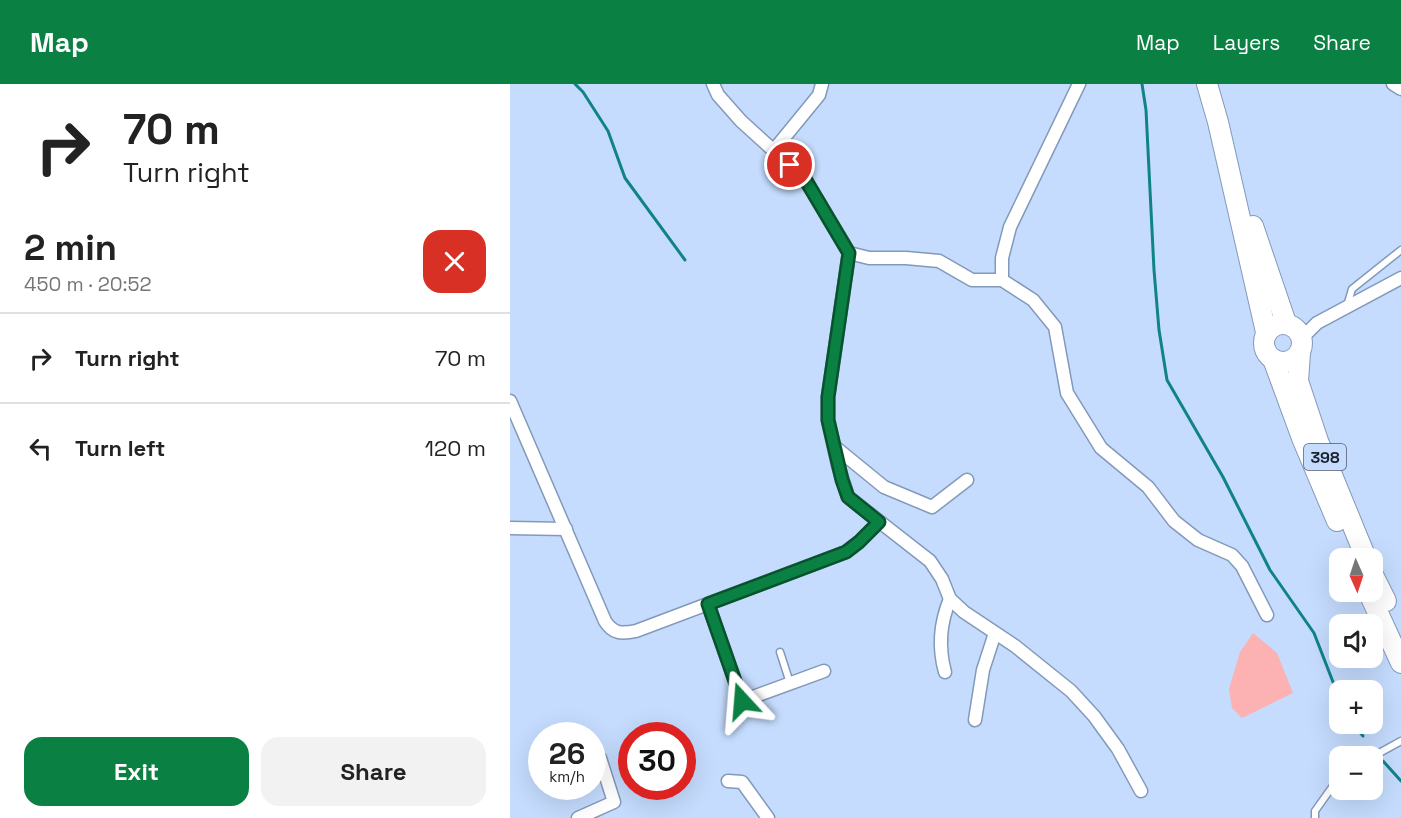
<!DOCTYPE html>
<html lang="en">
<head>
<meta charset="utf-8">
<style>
  :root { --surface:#fff; --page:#f2f2f2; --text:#222; --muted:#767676; --line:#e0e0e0; --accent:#0b8043 }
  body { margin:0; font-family:"Space Grotesk",sans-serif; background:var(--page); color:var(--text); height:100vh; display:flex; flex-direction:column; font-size:22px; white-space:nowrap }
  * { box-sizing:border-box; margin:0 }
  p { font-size:20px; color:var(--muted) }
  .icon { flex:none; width:33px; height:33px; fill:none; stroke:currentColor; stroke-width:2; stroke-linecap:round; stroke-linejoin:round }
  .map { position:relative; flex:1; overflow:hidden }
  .panel { display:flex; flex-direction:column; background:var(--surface); width:510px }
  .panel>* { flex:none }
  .banner { background:#fff; color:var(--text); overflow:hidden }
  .needle { width:39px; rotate:177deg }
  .fabs { position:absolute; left:819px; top:464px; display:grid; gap:12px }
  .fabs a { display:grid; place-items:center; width:54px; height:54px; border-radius:12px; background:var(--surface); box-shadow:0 6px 24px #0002; font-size:30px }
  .speed { position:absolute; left:18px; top:638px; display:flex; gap:12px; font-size:30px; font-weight:700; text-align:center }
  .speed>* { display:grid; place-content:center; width:78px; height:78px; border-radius:50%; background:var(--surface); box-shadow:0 6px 24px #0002; line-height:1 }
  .speed small { font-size:15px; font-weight:400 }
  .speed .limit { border:9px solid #d22; background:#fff; color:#111 }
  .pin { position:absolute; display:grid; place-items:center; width:51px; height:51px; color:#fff; margin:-26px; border:3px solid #fff; border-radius:50%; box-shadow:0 2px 6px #0007 }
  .me { position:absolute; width:66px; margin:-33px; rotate:341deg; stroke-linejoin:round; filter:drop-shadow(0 0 4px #0008) }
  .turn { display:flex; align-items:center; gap:21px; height:126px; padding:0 24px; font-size:27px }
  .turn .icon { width:78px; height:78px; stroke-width:2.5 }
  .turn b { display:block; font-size:42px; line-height:51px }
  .round { display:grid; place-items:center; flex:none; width:63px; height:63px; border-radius:18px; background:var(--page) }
  .overview { display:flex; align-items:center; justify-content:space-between; height:102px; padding:0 24px }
  h1 { font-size:36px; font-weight:600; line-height:45px }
  .cta { display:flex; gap:12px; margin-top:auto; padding:12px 24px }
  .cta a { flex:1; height:69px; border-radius:18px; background:var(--accent); color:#fff; font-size:24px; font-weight:600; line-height:69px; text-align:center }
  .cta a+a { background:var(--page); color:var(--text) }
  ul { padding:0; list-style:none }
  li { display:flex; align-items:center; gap:18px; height:90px; padding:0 24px; border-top:2px solid var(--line) }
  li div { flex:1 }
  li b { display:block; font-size:22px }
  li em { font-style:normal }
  header { display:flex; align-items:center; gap:36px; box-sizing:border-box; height:84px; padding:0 30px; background:var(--accent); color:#fff }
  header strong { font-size:28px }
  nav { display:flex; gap:33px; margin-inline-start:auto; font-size:21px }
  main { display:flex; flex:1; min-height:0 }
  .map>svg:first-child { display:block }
</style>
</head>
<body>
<header>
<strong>Map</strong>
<nav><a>Map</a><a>Layers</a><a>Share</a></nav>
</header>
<main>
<section class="panel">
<div class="banner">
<div class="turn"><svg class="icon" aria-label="right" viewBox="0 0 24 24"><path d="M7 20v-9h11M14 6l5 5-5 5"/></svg><div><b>70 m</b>Turn right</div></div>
</div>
<div class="overview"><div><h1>2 min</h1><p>450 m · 20:52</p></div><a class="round" style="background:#d93025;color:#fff"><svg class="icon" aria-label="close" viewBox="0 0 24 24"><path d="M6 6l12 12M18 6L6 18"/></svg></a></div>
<ul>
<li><svg class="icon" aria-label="right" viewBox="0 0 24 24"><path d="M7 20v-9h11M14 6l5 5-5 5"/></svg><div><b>Turn right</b></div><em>70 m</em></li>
<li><svg class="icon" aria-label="left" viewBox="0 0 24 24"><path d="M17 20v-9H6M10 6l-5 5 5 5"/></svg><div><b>Turn left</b></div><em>120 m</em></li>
</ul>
<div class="cta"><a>Exit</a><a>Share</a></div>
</section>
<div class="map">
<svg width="891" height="734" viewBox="0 0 891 734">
  <rect width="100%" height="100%" fill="#c5dcfe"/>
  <path fill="#fcb1b2" d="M743,549L767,569L783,609L732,634L722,624L719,605L730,568Z"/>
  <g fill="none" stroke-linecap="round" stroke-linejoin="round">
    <g stroke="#108289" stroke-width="3">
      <path d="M65,0L73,8L98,47L115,94L175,176"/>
      <path d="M632,0L636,26L644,186L649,246L657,296L713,393L760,486L804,549L830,616"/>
      <path d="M842,639L853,652"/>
      <path d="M873,677L891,697"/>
    </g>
    <g stroke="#8399b9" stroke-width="9">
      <g id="lane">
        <path d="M837,222L842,205L891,166"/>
        <path d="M270,568L280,599"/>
        <path d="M862,673L891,657"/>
        <path d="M805,734V727L830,692"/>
      </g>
    </g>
    <g stroke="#8399b9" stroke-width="15">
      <g id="street">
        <path d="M203,0L208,11L231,37L295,95L339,169L359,174H396L429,177L462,196H492V174L500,143L569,0"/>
        <path d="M883,0L891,5"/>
        <path d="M264,66L309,11L312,0"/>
        <path d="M339,169L318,313V336L328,381L338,413L420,477L432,495L440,515L454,528L505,562L561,607L584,632L608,665L631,707"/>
        <path d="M492,196L523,216L545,243L557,309L591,364L638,403L664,437L688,456L722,471L732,482L757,531"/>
        <path d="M792,254L807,239L891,194"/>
        <path d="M0,317L95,537C103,550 112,550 126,547L336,468L349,458L369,438"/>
        <path d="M325,363L374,403L422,423L457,396"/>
        <path d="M0,444L56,445"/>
        <path d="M198,520L232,617L314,587"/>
        <path d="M435,588C428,563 430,539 440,515"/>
        <path d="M465,636L473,586L485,549"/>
        <path d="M218,697L232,698L258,734"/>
        <path d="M68,734L104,718L90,674"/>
      </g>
    </g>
    <g stroke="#8399b9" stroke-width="22">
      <g id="primary">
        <path d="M697,0L708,38L756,248"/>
        <path d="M743,142L776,239"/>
        <circle cx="773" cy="259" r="19"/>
        <path d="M790,269L788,297L808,357L856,474"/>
        <path d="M763,275L792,354L827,437"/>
        <path d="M862,489L876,517"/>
        <path d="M858,507L891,579"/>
      </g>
    </g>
    <use href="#lane" stroke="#fff" stroke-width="6"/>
    <use href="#street" stroke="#fff" stroke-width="12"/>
    <use href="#primary" stroke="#fff" stroke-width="20"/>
  </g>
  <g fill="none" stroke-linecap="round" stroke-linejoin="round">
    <g stroke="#07532c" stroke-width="15">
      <path id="route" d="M232,617L198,520L336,468L349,458L369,438L338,413L332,396L318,336V313L339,169L295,95L280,81"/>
    </g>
    <use href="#route" stroke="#0b8043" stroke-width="10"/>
  </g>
  <g text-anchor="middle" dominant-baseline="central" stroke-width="4.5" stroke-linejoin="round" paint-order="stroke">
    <rect fill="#c5dcfe" stroke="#4d5a6d" stroke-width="1.5" x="794" y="360" width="42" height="26" rx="4.5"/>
    <g font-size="16" font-weight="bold" fill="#1a232f">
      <text x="815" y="373">398</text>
    </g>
  </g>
</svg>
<div class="fabs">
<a><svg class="needle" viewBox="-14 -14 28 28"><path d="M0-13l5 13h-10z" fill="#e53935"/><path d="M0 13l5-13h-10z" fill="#767676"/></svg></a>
<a><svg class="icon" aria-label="sound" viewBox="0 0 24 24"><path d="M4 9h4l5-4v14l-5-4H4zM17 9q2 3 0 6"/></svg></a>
<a>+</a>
<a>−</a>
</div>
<div class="speed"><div>26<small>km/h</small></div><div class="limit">30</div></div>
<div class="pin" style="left:280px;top:81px;background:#d93025"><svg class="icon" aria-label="arrive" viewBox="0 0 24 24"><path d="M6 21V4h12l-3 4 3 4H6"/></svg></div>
<svg class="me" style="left:232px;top:617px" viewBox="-20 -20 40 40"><path d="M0-17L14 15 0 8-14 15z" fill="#0b8043" stroke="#fff" stroke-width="4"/></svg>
</div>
</main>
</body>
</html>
